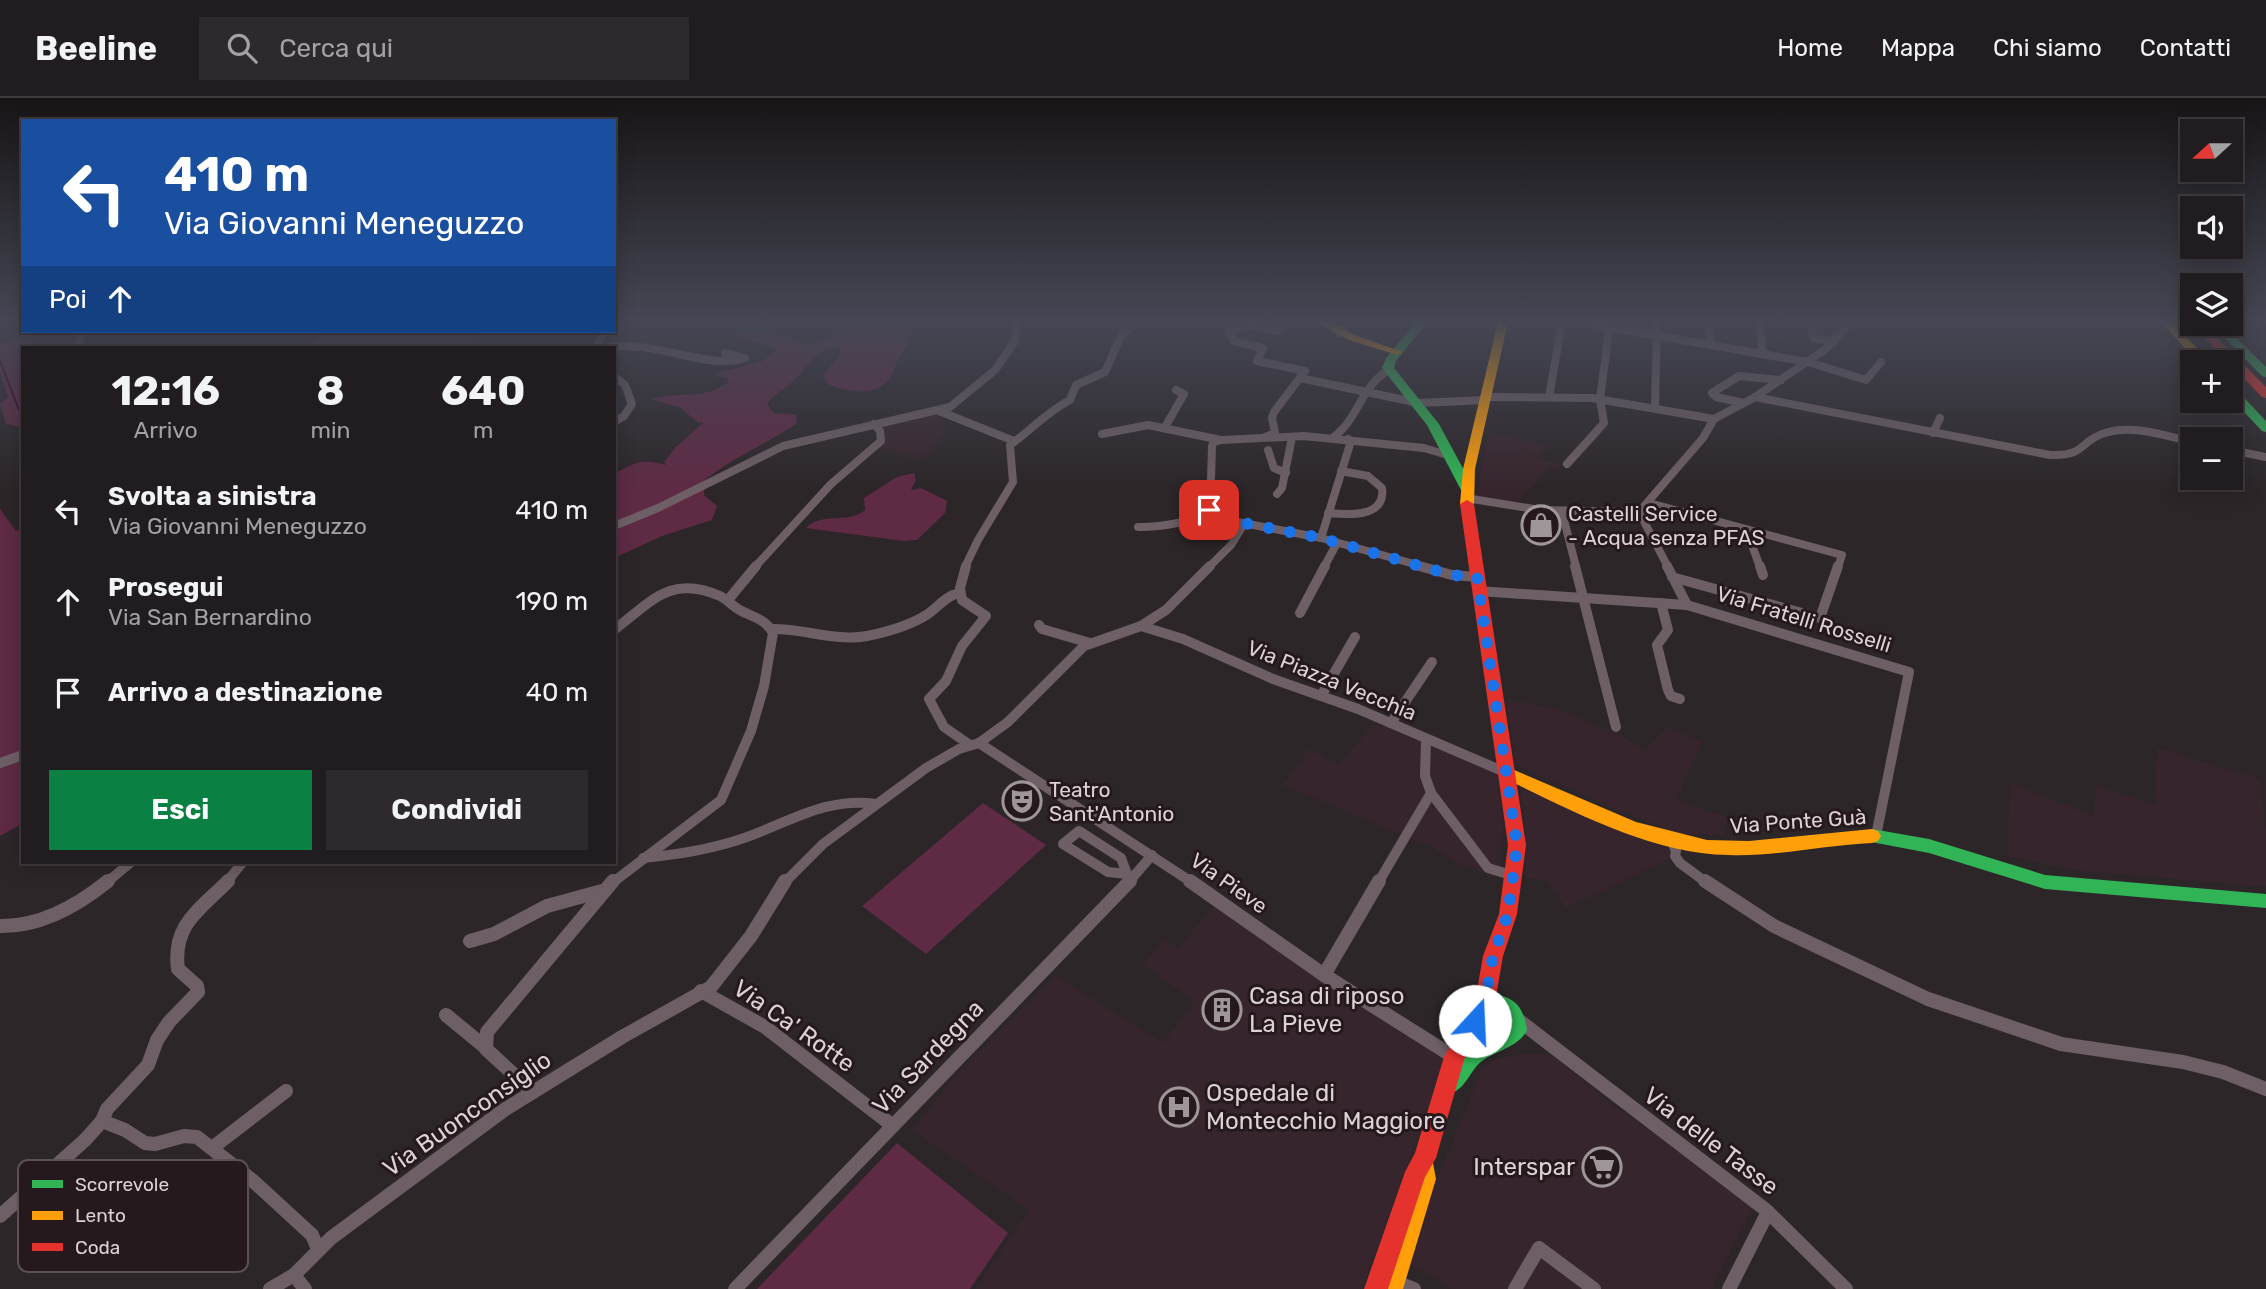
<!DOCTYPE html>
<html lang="it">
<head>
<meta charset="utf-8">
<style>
  :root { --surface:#211c1f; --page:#2d292c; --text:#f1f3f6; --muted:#a2a1a4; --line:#3e3a3d; --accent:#0b8043 }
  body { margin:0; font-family:Rubik,sans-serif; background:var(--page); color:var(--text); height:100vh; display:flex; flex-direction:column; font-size:26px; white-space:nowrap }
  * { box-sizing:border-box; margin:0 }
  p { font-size:23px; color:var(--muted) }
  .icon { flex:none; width:38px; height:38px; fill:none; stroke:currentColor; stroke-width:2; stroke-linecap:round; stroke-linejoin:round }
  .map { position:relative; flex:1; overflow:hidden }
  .side { position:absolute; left:21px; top:248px; width:595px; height:518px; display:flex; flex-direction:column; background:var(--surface); border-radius:0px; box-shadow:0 4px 18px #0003,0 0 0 2px var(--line) }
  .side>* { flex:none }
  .banner { position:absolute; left:21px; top:21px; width:595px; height:214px; border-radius:0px; box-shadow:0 4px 18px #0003,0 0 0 2px var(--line); background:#1a4fa0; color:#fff; overflow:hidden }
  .needle { width:46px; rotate:249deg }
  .fabs { position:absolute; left:2180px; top:21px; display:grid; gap:14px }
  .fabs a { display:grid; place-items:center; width:63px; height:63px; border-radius:0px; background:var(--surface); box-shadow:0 4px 18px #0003,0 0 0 2px var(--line); font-size:35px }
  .pin { position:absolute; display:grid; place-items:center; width:60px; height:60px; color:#fff; margin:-30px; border-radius:14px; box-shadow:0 4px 10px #0006 }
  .me { position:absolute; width:77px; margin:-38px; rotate:20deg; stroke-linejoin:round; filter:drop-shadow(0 0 5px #0008) }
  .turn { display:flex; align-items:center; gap:24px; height:147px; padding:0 28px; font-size:32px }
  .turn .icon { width:91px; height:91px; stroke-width:2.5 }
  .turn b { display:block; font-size:49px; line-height:60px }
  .then { display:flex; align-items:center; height:66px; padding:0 28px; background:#0003; gap:14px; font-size:26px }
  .eta { display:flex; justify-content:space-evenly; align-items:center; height:119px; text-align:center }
  .eta b { font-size:42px; font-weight:700; line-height:49px }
  .action { display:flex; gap:14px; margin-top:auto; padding:14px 28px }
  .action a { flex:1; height:80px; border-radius:0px; background:var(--accent); color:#fff; font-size:28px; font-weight:700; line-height:80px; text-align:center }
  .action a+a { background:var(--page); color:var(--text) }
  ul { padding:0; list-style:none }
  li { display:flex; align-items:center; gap:21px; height:91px; padding:0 28px }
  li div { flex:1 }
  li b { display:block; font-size:26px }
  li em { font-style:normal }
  header { display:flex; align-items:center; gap:42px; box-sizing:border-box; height:98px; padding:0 35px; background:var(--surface); border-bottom:2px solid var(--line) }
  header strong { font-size:33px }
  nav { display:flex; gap:38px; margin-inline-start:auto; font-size:24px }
  .search { width:490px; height:63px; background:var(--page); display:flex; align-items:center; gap:18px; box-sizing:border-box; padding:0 24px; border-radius:0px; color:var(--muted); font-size:26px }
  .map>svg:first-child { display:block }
</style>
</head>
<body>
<header>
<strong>Beeline</strong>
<div class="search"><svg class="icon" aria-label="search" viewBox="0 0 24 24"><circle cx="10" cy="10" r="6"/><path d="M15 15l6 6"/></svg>Cerca qui</div>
<nav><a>Home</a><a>Mappa</a><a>Chi siamo</a><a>Contatti</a></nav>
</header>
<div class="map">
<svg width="2266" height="1191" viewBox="0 0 2266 1191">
  <rect width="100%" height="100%" fill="#2c2629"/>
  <g fill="#37252d">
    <path d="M939,312L946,331L934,352L920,362L875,348L889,324Z"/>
    <path d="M1489,334L1548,348L1537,360L1562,367L1556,372L1549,370L1516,406L1476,397Z"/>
    <path d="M1506,601L1560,612L1620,637L1645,652L1667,629L1702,644L1676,702L1729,720L1723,737L1683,736L1670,732L1617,712L1516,667Z"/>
    <path d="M1384,623L1496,671L1503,728L1501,782L1453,762L1431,749L1283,687L1309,651L1338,666L1375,626L1379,628Z"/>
    <path d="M2157,650L2260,681L2266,733V789L2072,772L2007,758L2010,685L2094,718L2096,687L2155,707Z"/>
    <path d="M1520,691L1538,695L1671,752L1673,759L1566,810L1547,783L1526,780L1525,731Z"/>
    <path d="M1220,801L1448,954L1362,1191H975L1029,1112L912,1032L948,986L1054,877L1163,945L1194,903L1142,866L1165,842L1178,850Z"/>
    <path d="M1530,955L1552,957L1612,1007L1693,1063L1753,1110L1711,1191H1450L1440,1182L1403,1165L1482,971L1493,962Z"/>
  </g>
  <g fill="#5e2a44">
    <path d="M845,224H910C912,239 908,248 899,260C895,266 894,274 890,280C875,301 846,293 827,286L823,277L842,255L838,249C815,251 808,270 793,283C783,292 774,296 767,306L774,315L796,317L797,325C767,346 733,359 705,382L704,397L717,408L712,422L662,438L614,460V376C637,363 642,361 667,367L664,364L675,350L704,324L698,325L681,310L651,301C678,293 706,302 729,284L727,280L716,278L717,275L763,263L777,251L731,237C764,230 777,236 808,247L833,239Z"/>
    <path d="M54,233H88L77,250H23V329L6,326L0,305L8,300L0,275V245Z"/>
    <path d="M325,233H480L478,250H306Z"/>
    <path d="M914,375L916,382L911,392L921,390L947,403L945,415L917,442L904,443L806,430C823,413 847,427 865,412L864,400L897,379Z"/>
    <path d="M0,411L16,433L23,430V725L0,738Z"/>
    <path d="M983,705L1046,747L926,856L862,808Z"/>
    <path d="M897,1045L1008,1135L970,1191H757Z"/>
  </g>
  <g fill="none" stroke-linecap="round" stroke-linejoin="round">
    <path stroke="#32031d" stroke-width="2" d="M0,263L23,322"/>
    <g stroke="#6d5f65" stroke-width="8">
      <path d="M1579,224L1808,264L1866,282L1881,264"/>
      <path d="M1709,224L1710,247"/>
      <path d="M1760,224L1762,255"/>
      <path d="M1811,224L1813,240L1834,244"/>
      <path d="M1339,235L1349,224"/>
      <path d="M76,250L81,241V233"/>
      <path d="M596,250L604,233"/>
      <path d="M605,250C654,240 707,273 745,260"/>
      <path d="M725,255L745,260"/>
      <path d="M614,278L625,287L632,306L624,318L614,324"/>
      <path d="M1300,280L1419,305L1485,302"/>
      <path d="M1491,299L1592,300L1714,321L1755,299L1826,251L1850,224"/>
      <path d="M1549,299L1562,224"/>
      <path d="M1755,299L2050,357C2088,358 2078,343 2105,335C2133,326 2165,338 2193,344"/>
      <path d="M1744,305L1716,299L1712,295L1739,278L1781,282"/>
      <path d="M1655,310L1657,224"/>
      <path d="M939,313L1014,343"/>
      <path d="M1165,329L1184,296L1176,292"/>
      <path d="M1933,335L1940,320"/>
      <path d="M1102,336L1148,327L1221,342L1304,338L1424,350L1451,358"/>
      <path d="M1265,339L1275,335L1272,320L1274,314L1305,273L1257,263L1263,250L1234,243L1229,234L1249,227L1278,233L1287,224"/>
      <path d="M1332,340C1358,323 1361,287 1389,272"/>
      <path d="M1268,352L1274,370L1286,375"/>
      <path d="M2231,352L2266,359"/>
      <path d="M1567,366L1604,325L1600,301L1610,224"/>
      <path d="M1277,396L1282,390L1292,339"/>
      <path d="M1466,400L1540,412L1639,414L1703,340L1714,321"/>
      <path d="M1649,405L1746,431L1760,469"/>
      <path d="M1562,414L1576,469"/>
      <path d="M1639,414L1668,469"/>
      <path d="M1328,415C1348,417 1386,420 1382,390L1368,378L1341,373"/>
      <path d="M1217,420L1210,415L1212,348L1214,344L1221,342"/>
      <path d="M614,428L658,410L783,348L950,309L995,272L1015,243L1016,224"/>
      <path d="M1138,429C1168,430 1189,420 1217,420L1321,440L1425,469"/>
      <path d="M1746,431L1842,457L1838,469"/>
      <path d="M1321,440L1351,343L1348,341"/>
      <path d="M755,469L831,386L881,343L880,333L874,326"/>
      <path d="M965,469L978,442L1013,384L1010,347C1031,332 1047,314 1070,302L1076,287L1105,274L1121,238L1136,224"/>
      <path d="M1209,469L1231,447L1244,426"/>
      <path d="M1324,469L1337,445"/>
    </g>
    <g stroke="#6d5f65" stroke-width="10">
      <path d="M966,468L960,490L962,502L986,518L962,548L946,583L929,601L944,629L970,647"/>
      <path d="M1419,468L1452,477L1477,479"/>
      <path d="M1575,468L1616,629"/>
      <path d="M1667,468L1687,507"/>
      <path d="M1760,468L1763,477"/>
      <path d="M1672,479L1820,520L1838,468"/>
      <path d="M1478,493L1687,507L1909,574L1876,738"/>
      <path d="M728,502L756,468"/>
      <path d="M1661,505L1668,532L1657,547L1668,592L1671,598L1680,601"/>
      <path d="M1300,515L1325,468"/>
      <path d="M1039,527L1042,531L1090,545"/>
      <path d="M1141,528L1183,541L1273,581L1358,611L1507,675"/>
      <path d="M771,531C803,530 835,544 867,538C887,534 911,527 928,516C939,508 946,498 959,495"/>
      <path d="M1321,598L1355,539"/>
      <path d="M1391,625L1432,564"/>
      <path d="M1426,642L1425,678L1431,695L1488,770L1514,778"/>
      <path d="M979,645L1193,785"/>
      <path d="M0,665L23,657"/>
      <path d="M1079,733L1121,760L1127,776L1108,774L1063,746Z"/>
      <path d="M1671,742L1676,753L1675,758L1680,765L1707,785"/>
      <path d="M643,760C675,757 707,752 738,742C785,727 825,698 876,706"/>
      <path d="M1127,776L1132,781"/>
      <path d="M106,785L130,765"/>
      <path d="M226,785L242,765"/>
      <path d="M612,785L721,702L751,633L764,588L773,535C765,520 751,519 738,511C731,507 727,501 720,498C670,476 651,504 614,532"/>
      <path d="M784,785L823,746L926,670L959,651L979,645L1008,624L1084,548L1141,528L1166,512L1210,468"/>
      <path d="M1128,785L1152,757"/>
      <path d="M1378,785L1431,695"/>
    </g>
    <g stroke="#6d5f65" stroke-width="14">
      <path d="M228,783C200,812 172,826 178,871L197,888L198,894L169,924L157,942L148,967L107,1011L102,1023L125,1032L145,1045L155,1046L184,1038L197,1039L252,1082L312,1137L318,1151"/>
      <path d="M1190,783L1324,877L1454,959"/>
      <path d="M1705,783L1774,828L1928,901L2061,946L2183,964L2223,974L2266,991"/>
      <path d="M0,828C40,829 77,808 108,783"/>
      <path d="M470,843L494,836L547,808L602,793"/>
      <path d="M1324,877L1379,783"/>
      <path d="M701,893L765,929L893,1028"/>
      <path d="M446,917L485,949"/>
      <path d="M1517,921L1766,1112L1846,1191"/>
      <path d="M533,994L486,951L487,934L613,783"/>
      <path d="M212,1050L286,993"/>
      <path d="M0,1118L85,1042L102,1023"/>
      <path d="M294,1177L305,1191"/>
      <path d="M1393,1183L1414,1191"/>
      <path d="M270,1191L294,1177L331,1140L504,1012L622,939L711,889L751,838L785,783"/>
      <path d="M735,1191L1130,783"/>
      <path d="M1515,1191L1539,1150L1594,1191"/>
      <path d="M1729,1191L1768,1114"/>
    </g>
    <g fill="#30b455" fill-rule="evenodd">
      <path d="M1416,224H1427L1396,263L1394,270L1439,326L1473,389L1471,392H1461L1427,327L1382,270L1386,260Z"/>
      <path d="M2211,226H2222L2266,269V279L2262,278Z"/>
      <path d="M2231,290H2235L2266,323V334L2262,333L2231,300Z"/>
      <path d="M1872,731L1929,741L2045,777L2266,796V810L2045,791L1929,755L1866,743L1863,738L1866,733Z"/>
      <path d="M1490,894C1514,900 1523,906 1527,932C1520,948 1496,953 1482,963C1470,972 1467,989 1452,995L1445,992L1442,985C1450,967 1463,953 1480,943C1470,936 1459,917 1469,906C1473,900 1484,897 1490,894ZM1492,912L1506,921V928L1496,931L1487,924L1486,915Z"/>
    </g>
    <g fill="#ff9f0a" fill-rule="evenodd">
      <path d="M1316,224H1329L1357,238L1403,254L1397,257L1349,242Z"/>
      <path d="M1498,224H1508L1475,371L1474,406L1467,410L1460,406L1463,371Z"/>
      <path d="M2161,224H2172L2210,264H2198Z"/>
      <path d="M1507,669L1636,724L1707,742L1749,743L1872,731L1878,733L1881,738L1878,743L1872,745C1824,747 1776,759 1728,757C1648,755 1572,712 1501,679L1499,675L1501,671Z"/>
      <path d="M1425,1062L1433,1065L1436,1081L1403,1191H1379L1414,1081L1417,1065Z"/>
    </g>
    <g fill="#e5322d" fill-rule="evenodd">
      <path d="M2193,224L2203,226L2266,289V300L2262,299L2231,267V264H2228L2193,228Z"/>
      <path d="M1467,402L1474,406L1526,747L1517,816L1503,858L1495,904L1492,910L1485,913L1478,910L1475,904L1483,858L1499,816L1508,747L1460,406Z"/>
      <path d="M1475,914L1482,917L1485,923L1464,962L1436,1060L1425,1079L1388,1191H1364L1405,1074L1415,1055L1444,959L1468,917Z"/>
    </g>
  </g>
  <linearGradient id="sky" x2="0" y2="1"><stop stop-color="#181517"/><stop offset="0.57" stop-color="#454754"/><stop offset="1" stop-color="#454754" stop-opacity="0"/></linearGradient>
  <rect width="2266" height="391" fill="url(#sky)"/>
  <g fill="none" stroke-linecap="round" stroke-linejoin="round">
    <path stroke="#1a73e8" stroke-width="12" stroke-dasharray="0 21.6" d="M1209,412L1211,417L1217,420L1321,440L1452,477L1477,479L1517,747L1508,816L1493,858L1485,904L1476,911L1475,923"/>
  </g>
  <defs>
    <g id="shop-ring" transform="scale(2.0125)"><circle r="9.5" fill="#26191e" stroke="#9e9699" stroke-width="1.5"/><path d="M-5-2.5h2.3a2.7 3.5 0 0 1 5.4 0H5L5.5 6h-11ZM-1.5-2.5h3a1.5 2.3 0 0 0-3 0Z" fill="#9e9699"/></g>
    <g id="theatre-ring" transform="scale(2.0125)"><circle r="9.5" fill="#26191e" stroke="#9e9699" stroke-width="1.5"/><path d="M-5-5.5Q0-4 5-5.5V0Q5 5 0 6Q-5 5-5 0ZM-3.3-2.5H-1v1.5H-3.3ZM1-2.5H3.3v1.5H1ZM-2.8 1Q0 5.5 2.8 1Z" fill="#9e9699"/></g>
    <g id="building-ring" transform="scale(2.0125)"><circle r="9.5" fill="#26191e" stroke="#9e9699" stroke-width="1.5"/><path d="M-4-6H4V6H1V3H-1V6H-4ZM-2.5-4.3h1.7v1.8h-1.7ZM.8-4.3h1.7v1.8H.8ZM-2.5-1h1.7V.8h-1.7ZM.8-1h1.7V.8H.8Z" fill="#9e9699"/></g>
    <g id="hospital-ring" transform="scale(2.0125)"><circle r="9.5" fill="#26191e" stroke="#9e9699" stroke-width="1.5"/><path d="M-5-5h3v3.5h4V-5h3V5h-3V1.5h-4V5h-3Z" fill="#9e9699"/></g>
    <g id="supermarket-ring" transform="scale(2.0125)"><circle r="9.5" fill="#26191e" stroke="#9e9699" stroke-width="1.5"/><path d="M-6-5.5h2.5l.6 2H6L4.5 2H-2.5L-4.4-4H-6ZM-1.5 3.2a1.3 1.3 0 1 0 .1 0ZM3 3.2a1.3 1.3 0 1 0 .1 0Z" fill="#9e9699"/></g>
  </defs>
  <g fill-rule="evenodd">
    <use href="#shop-ring" x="1541" y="427"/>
    <use href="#theatre-ring" x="1022" y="703"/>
    <use href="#building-ring" x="1222" y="912"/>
    <use href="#hospital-ring" x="1179" y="1009"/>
    <use href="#supermarket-ring" x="1602" y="1069"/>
  </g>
  <g text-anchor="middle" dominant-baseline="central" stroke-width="6" stroke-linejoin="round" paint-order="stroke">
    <g font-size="21" fill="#dcd2d6" stroke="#26191e" text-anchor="start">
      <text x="1568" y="415">Castelli Service<tspan x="1568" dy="24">- Acqua senza PFAS</tspan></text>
      <text x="1049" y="691">Teatro<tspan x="1049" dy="24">Sant'Antonio</tspan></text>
    </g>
    <g font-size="21" fill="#dcd2d6" stroke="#26191e">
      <text transform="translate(1804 521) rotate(17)">Via Fratelli Rosselli</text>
      <text transform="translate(1332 582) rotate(22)">Via Piazza Vecchia</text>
      <text transform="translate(1798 723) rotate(-4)">Via Ponte Guà</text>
      <text transform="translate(1229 785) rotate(35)">Via Pieve</text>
    </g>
    <g font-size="24" fill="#dcd2d6" stroke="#26191e" text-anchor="start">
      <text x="1249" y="898">Casa di riposo<tspan x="1249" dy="28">La Pieve</tspan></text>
      <text x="1206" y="995">Ospedale di<tspan x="1206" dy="28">Montecchio Maggiore</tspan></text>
      <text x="1575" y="1069" text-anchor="end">Interspar</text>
    </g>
    <g font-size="24" fill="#dcd2d6" stroke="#26191e">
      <text transform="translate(794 928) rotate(35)">Via Ca' Rotte</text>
      <text transform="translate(928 959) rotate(-46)">Via Sardegna</text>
      <text transform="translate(467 1016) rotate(-35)">Via Buonconsiglio</text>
      <text transform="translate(1711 1043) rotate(37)">Via delle Tasse</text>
    </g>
  </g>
  <rect x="18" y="1062" width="230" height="112" rx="10" fill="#26191e" stroke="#5d5055" stroke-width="2"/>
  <rect x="32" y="1082" width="31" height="8" fill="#30b455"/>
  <rect x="32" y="1113" width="31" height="9" fill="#ff9f0a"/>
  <rect x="32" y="1145" width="31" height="8" fill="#e5322d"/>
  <g font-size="19" fill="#dcd2d6">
    <text x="75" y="1093">Scorrevole</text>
    <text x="75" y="1124">Lento</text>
    <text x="75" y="1156">Coda</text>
  </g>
</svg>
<div class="fabs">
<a><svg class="needle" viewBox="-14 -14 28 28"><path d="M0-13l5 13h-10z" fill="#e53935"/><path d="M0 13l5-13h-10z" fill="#a2a1a4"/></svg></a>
<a><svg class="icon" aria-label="sound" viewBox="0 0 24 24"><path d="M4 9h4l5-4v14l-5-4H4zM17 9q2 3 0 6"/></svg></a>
<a><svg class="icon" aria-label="layers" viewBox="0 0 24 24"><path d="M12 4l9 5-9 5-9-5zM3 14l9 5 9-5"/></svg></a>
<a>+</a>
<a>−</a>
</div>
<div class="pin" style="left:1209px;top:412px;background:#d93025"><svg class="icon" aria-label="arrive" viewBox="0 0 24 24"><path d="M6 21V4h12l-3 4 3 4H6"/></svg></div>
<svg class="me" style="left:1475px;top:923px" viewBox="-20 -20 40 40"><circle r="19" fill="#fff"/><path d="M0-13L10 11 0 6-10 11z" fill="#1a73e8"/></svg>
<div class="banner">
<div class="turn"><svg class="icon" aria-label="left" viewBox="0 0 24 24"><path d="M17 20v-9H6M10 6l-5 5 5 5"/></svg><div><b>410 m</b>Via Giovanni Meneguzzo</div></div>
<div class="then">Poi<svg class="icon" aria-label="ahead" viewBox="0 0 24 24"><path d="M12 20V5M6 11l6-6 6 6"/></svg></div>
</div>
<section class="side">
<div class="eta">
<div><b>12:16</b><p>Arrivo</p></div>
<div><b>8</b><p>min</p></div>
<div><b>640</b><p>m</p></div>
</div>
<ul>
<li><svg class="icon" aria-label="left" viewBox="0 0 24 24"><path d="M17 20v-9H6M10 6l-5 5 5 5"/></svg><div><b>Svolta a sinistra</b><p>Via Giovanni Meneguzzo</p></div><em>410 m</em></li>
<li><svg class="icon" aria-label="ahead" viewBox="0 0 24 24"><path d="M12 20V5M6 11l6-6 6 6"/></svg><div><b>Prosegui</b><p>Via San Bernardino</p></div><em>190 m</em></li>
<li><svg class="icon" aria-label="arrive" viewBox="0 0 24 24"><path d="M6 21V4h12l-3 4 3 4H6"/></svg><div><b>Arrivo a destinazione</b></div><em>40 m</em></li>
</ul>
<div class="action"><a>Esci</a><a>Condividi</a></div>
</section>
</div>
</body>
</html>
